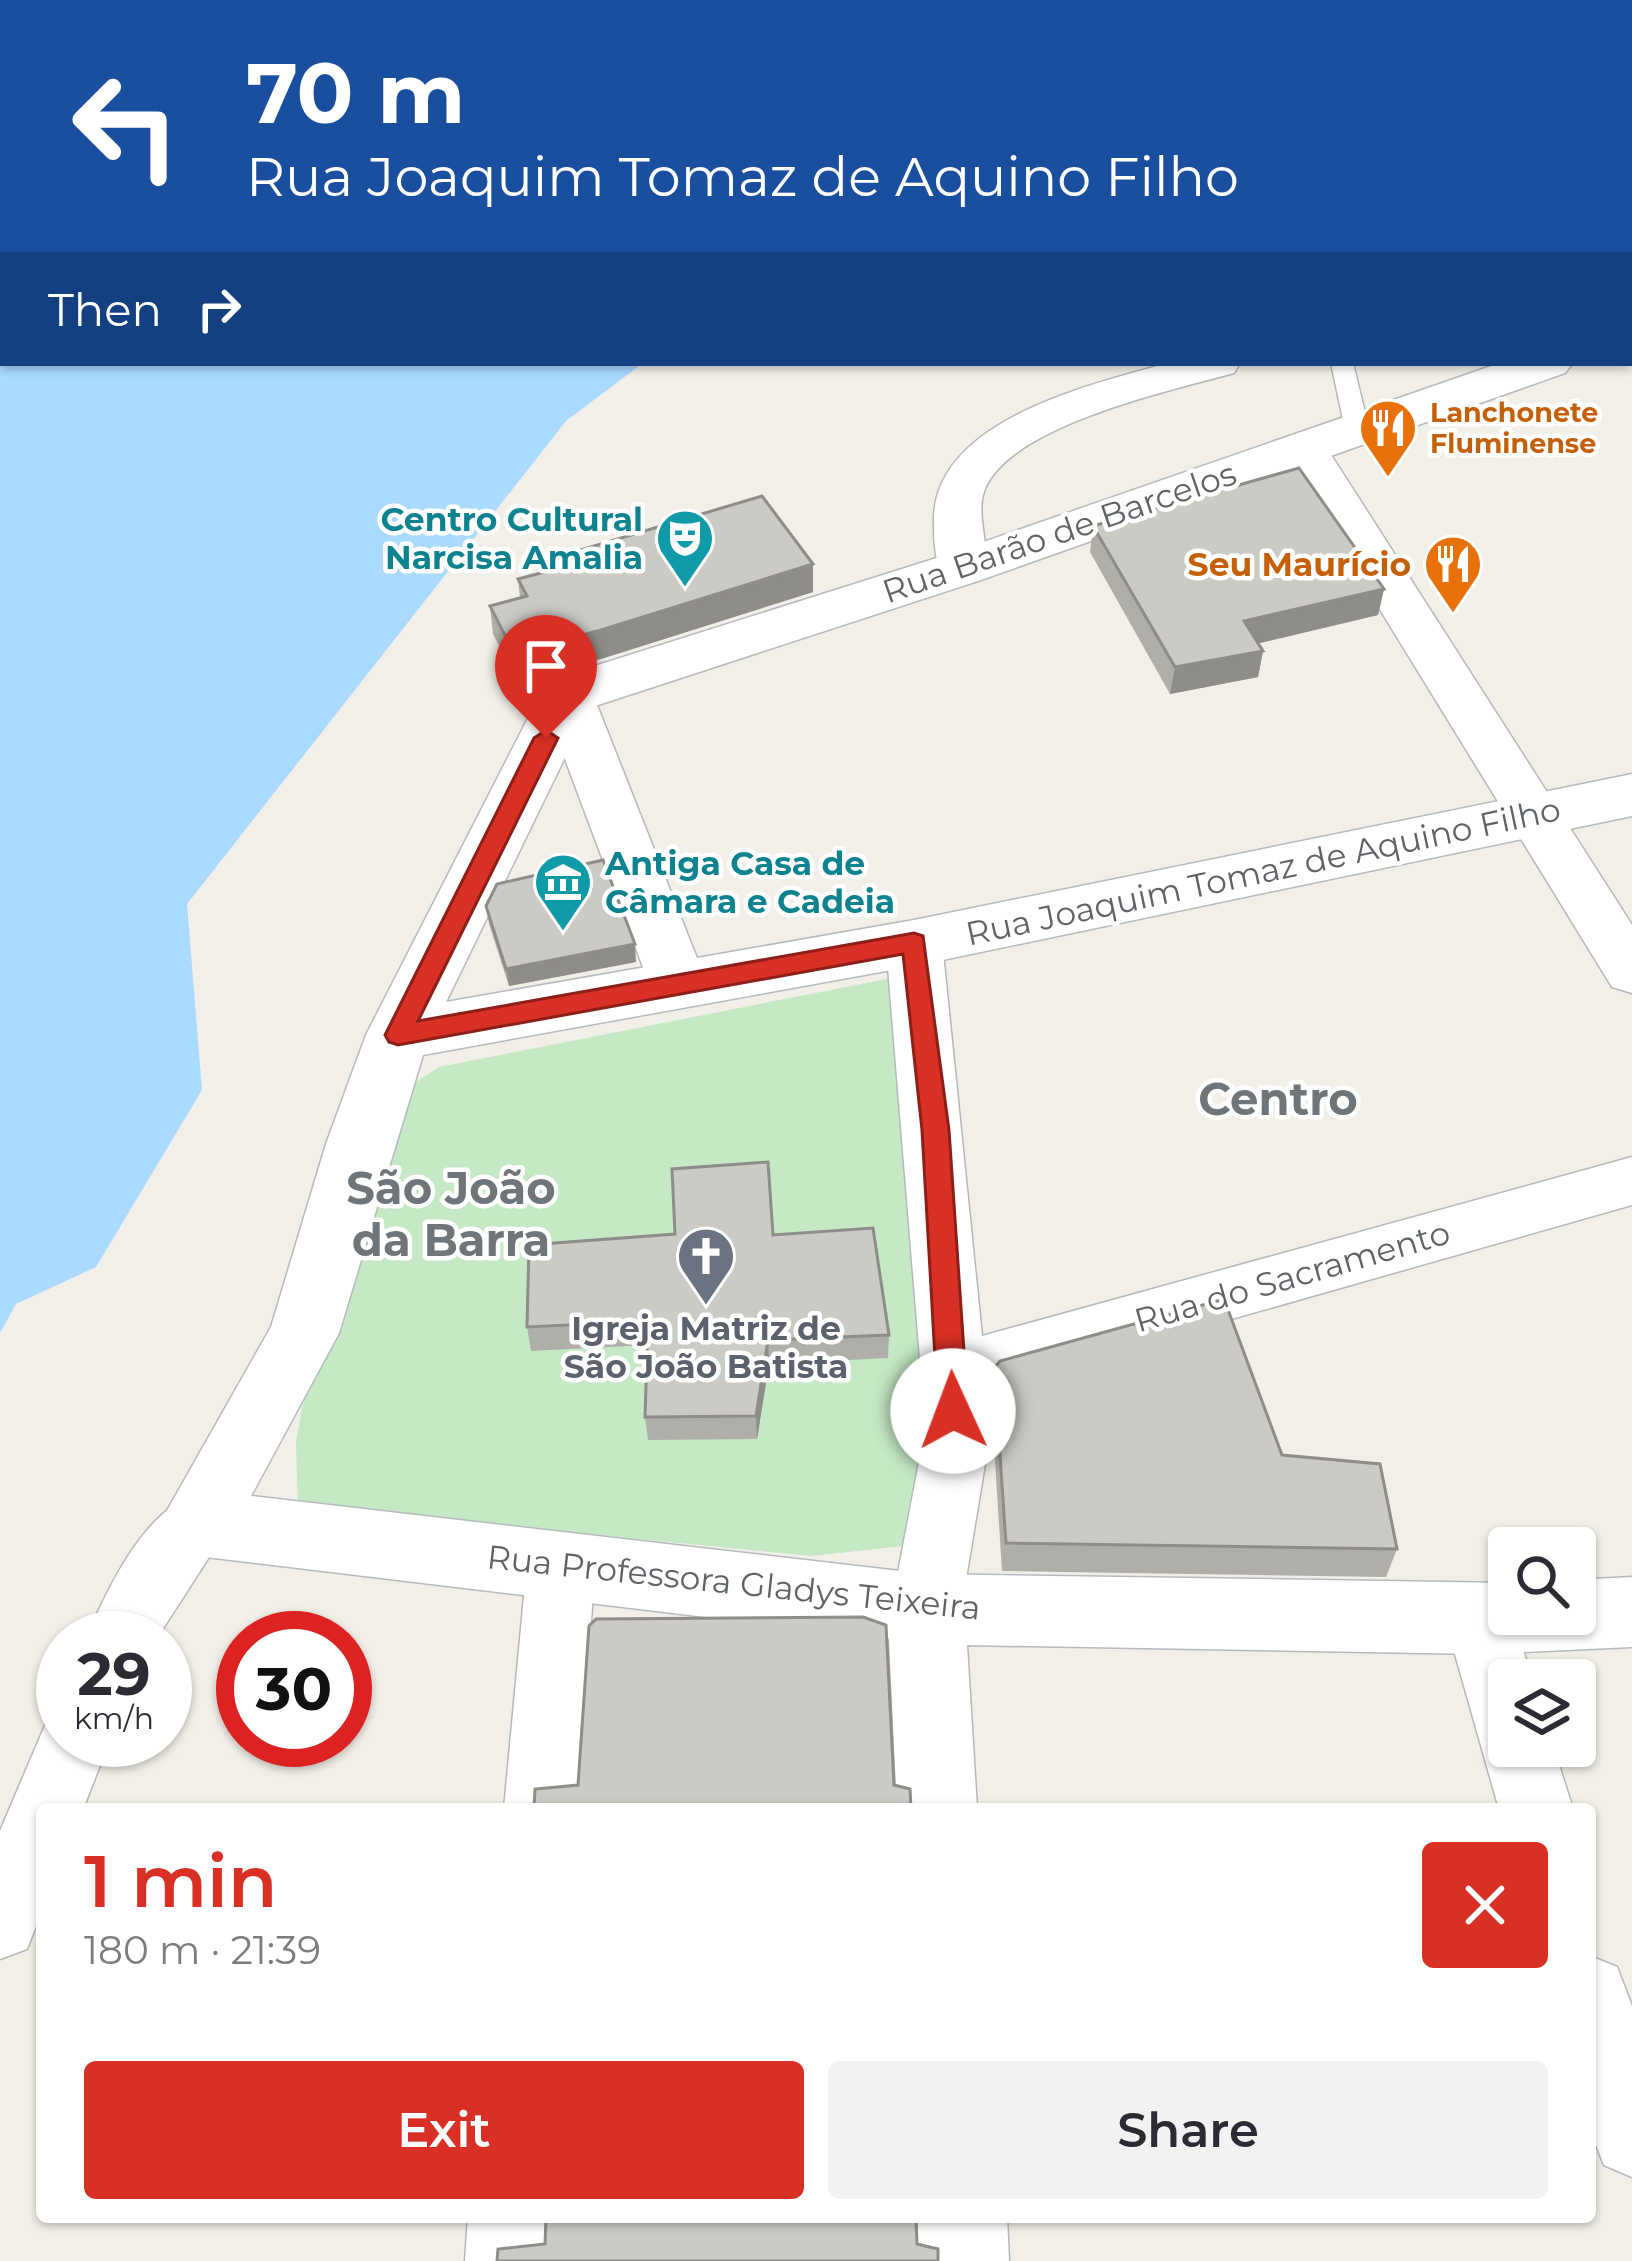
<!DOCTYPE html>
<html lang="en">
<head>
<meta charset="utf-8">
<style>
  :root { --surface:#fff; --page:#f2f2f3; --text:#2b2b33; --muted:#7c7c81; --accent:#d93025 }
  body { margin:0; font-family:Montserrat,sans-serif; background:var(--page); color:var(--text); height:100vh; display:flex; flex-direction:column; font-size:45px; white-space:nowrap }
  * { box-sizing:border-box; margin:0 }
  p { font-size:39px; color:var(--muted) }
  .icon { flex:none; width:66px; height:66px; fill:none; stroke:currentColor; stroke-width:2; stroke-linecap:round; stroke-linejoin:round }
  .map { position:relative; flex:1; overflow:hidden }
  .details { position:absolute; left:36px; top:1803px; width:1560px; height:420px; display:flex; flex-direction:column; background:var(--surface); border-radius:12px; box-shadow:0 3px 9px #0004 }
  .details>* { flex:none }
  .hud { position:absolute; left:0px; top:0px; width:1632px; height:366px; box-shadow:0 3px 9px #0004; background:#1a4fa0; color:#fff; overflow:hidden }
  .tools { position:absolute; left:1488px; top:1527px; display:grid; gap:24px }
  .tools a { display:grid; place-items:center; width:108px; height:108px; border-radius:12px; background:var(--surface); box-shadow:0 3px 9px #0004; font-size:60px }
  .speed { position:absolute; left:36px; top:1611px; display:flex; gap:24px; font-size:60px; font-weight:700; text-align:center }
  .speed>* { display:grid; place-content:center; width:156px; height:156px; border-radius:50%; background:var(--surface); box-shadow:0 3px 9px #0004; line-height:1 }
  .speed small { font-size:30px; font-weight:400 }
  .speed .limit { border:18px solid #d22; background:#fff; color:#111 }
  .pin { position:absolute; display:grid; place-items:center; width:102px; height:102px; color:#fff; margin:-123px -51px; border-radius:50% 50% 50% 0; rotate:-45deg; box-shadow:0 0 12px #0007 }
  .pin .icon { rotate:45deg }
  .me { position:absolute; width:132px; margin:-66px; rotate:358deg; stroke-linejoin:round; filter:drop-shadow(0 0 9px #0008) }
  .turn { display:flex; align-items:center; gap:42px; height:252px; padding:0 48px; font-size:54px }
  .turn .icon { width:156px; height:156px; stroke-width:2.5 }
  .turn b { display:block; font-size:84px; line-height:102px }
  .then { display:flex; align-items:center; height:114px; padding:0 48px; background:#0003; gap:24px; font-size:45px }
  .round { display:grid; place-items:center; flex:none; width:126px; height:126px; border-radius:12px; background:var(--page) }
  .head { display:flex; align-items:center; justify-content:space-between; height:204px; padding:0 48px }
  h1 { font-size:72px; font-weight:600; line-height:90px; color:var(--accent) }
  .primary-button { display:flex; gap:24px; margin-top:auto; padding:24px 48px }
  .primary-button a { flex:1; height:138px; border-radius:12px; background:var(--accent); color:#fff; font-size:48px; font-weight:600; line-height:138px; text-align:center }
  .primary-button a+a { background:var(--page); color:var(--text) }
  .map>svg:first-child { display:block }
</style>
</head>
<body>
<div class="map">
<svg width="1632" height="2261" viewBox="0 0 1632 2261">
  <rect width="100%" height="100%" fill="#f1efe8"/>
  <path fill="#c5e8c5" d="M887,979L908,992L939,1542L812,1556L298,1506L296,1442L302,1408L404,1090L439,1067Z"/>
  <path fill="#aadaff" d="M0,0H810L3,3V363H643L566,421L187,904L202,1090L96,1267L16,1304L0,1333Z"/>
  <g fill="none" stroke-linecap="round" stroke-linejoin="round">
    <g stroke="#b5b8bc" stroke-width="3">
      <g id="lane">
        <path d="M1425,0H1445L1447,3H1427Z"/>
        <path d="M1629,137L1632,138V151L1629,150Z"/>
        <path d="M1331,363H1353L1369,429L1365,434L1357,436L1345,429Z"/>
      </g>
    </g>
    <g stroke="#b5b8bc" stroke-width="3">
      <g id="street">
        <rect x="1629" y="179" width="3" height="25"/>
        <path d="M1168,363H1240L1234,373C1173,390 1011,425 985,489C973,518 996,553 979,579L962,584L945,579C935,564 934,544 934,525C929,421 1090,385 1168,363Z"/>
        <path d="M1303,433L1319,437L1326,447L1632,925V993L1612,987L1280,447L1287,437Z"/>
        <path d="M567,678L585,683L593,695L708,986L699,1001L679,1007L659,1001L650,986L541,695L549,683Z"/>
        <path d="M914,922L934,928L942,943L982,1336L1632,1157V1205L986,1389L987,1452L961,1609L951,1631L926,1641L901,1631L891,1609L921,1452V1371L886,943L894,928Z"/>
        <path d="M197,1493L221,1502L231,1523L157,1638H86C109,1587 142,1513 197,1493Z"/>
        <path d="M561,1533L585,1542L595,1564L578,1809H504L527,1564L537,1542Z"/>
        <path d="M1480,1587L1505,1597L1533,1680H1509V1746H1553L1573,1809H1499L1445,1619L1455,1597Z"/>
        <path d="M63,1710V1740H110L83,1809H42V1911L27,1949L0,1959V1831L49,1716Z"/>
        <path d="M1590,1956L1617,1967L1632,2006V2177L1604,2165L1590,2130Z"/>
        <path d="M468,2217H550L547,2261H465Z"/>
      </g>
    </g>
    <g stroke="#b6babf" stroke-width="3">
      <g id="secondary">
        <path d="M1632,319V349L1629,350V320Z"/>
        <path d="M1500,363H1573L1565,373L981,580L589,708L446,1002L914,920L1632,774V816L914,966L423,1055L339,1333L251,1496L926,1574L1509,1583V1614H1575V1580L1632,1577V1647L1480,1654L967,1645L977,1809H897L889,1639L197,1556L171,1546L160,1523L271,1327L326,1144L366,1035L547,681L943,556Z"/>
        <path d="M917,2217H1007L1009,2261H919Z"/>
      </g>
    </g>
    <use href="#lane" fill="#fff" fill-rule="evenodd"/>
    <use href="#street" fill="#fff" fill-rule="evenodd"/>
    <use href="#secondary" fill="#fff" fill-rule="evenodd"/>
  </g>
  <g fill="#afaea9">
    <path d="M1629,227L1632,228V313L1629,314Z"/>
    <path d="M1093,526L1384,589L1378,615L1258,643L1263,651L1258,677L1170,694L1090,552Z"/>
    <path d="M554,558L813,592L604,658L517,681L493,634L490,606L520,598L518,579L555,569Z"/>
    <path d="M486,906L636,962L509,986L489,924Z"/>
    <path d="M773,1235L889,1335L888,1358L769,1364L757,1439L648,1440L645,1417L647,1345L531,1351L527,1327Z"/>
    <path d="M994,1368L1282,1455L1397,1549L1386,1577L1002,1571L991,1398Z"/>
  </g>
  <g fill="#8f8d8a">
    <path d="M1540,0H1584L1571,3H1539Z"/>
    <path d="M813,564V592L604,658L517,681L514,653Z"/>
    <path d="M1384,589L1378,615L1239,648L1244,621Z"/>
    <path d="M1263,651L1258,677L1170,694L1175,667Z"/>
    <path d="M635,944L636,962L509,986L506,969Z"/>
    <path d="M768,1340L769,1364L757,1439L756,1416Z"/>
  </g>
  <g fill="#cccac5" stroke="#8f8d8a" stroke-width="3">
    <path d="M1629,227L1632,228V287L1629,286Z"/>
    <path d="M1299,468L1384,589L1244,621L1263,651L1175,667L1093,526Z"/>
    <path d="M762,496L813,564L601,630L514,653L490,606L527,596L518,579L560,568L554,558Z"/>
    <path d="M603,860L635,944L506,969L486,906L497,884Z"/>
    <path d="M768,1162L773,1235L873,1228L889,1335L768,1340L756,1416L645,1417L648,1321L527,1327L529,1245L675,1234L672,1169Z"/>
    <path d="M1224,1299L1282,1455L1380,1464L1397,1549L1006,1543L994,1368L1000,1361Z"/>
    <path d="M863,1617L886,1625L894,1785L910,1789L911,1809H534L535,1789L578,1785L589,1626L596,1619Z"/>
    <path d="M546,2217H916L917,2244L938,2249V2261H497L498,2249L545,2244Z"/>
  </g>
  <path fill="#d93025" stroke="#8d1f18" stroke-width="3" d="M546,730L558,738L418,1021L914,933L923,936L949,1130L968,1411L964,1420L953,1424L938,1411L922,1130L903,954L398,1045L389,1042L385,1035L534,738Z"/>
  <defs>
    <g id="restaurant-pin" transform="scale(3)"><path d="M0 17L-7.5 6A9.5 9.5 0 1 1 7.5 6Z" fill="#e8710a" stroke="#fff"/><path d="M-5-6h1v4h1v-4h1v4h1v-4h1v5L-1.5 .5V6h-2V.5L-5-1ZM5-6V6H3V1.5H1.5Q1.5-4 5-6Z" fill="#fff"/></g>
    <g id="theatre-pin" transform="scale(3)"><path d="M0 17L-7.5 6A9.5 9.5 0 1 1 7.5 6Z" fill="#0f9aa8" stroke="#fff"/><path d="M-5-5.5Q0-4 5-5.5V0Q5 5 0 6Q-5 5-5 0ZM-3.3-2.5H-1v1.5H-3.3ZM1-2.5H3.3v1.5H1ZM-2.8 1Q0 5.5 2.8 1Z" fill="#fff"/></g>
    <g id="museum-pin" transform="scale(3)"><path d="M0 17L-7.5 6A9.5 9.5 0 1 1 7.5 6Z" fill="#0f9aa8" stroke="#fff"/><path d="M0-6L6-3V-2H-6V-3ZM-5-1h2V3h-2ZM-1-1h2V3h-2ZM3-1h2V3H3ZM-6 4H6V6H-6Z" fill="#fff"/></g>
    <g id="church-pin" transform="scale(3)"><path d="M0 17L-7.5 6A9.5 9.5 0 1 1 7.5 6Z" fill="#6b7280" stroke="#fff"/><path d="M-1.2-6h2.4v3.5h3.3v2.4h-3.3V6h-2.4V-.1h-3.3v-2.4h3.3Z" fill="#fff"/></g>
  </defs>
  <g fill-rule="evenodd">
    <use href="#restaurant-pin" x="1388" y="428"/>
    <use href="#theatre-pin" x="685" y="538"/>
    <use href="#restaurant-pin" x="1453" y="564"/>
    <use href="#museum-pin" x="563" y="882"/>
    <use href="#church-pin" x="706" y="1256"/>
  </g>
  <g text-anchor="middle" dominant-baseline="central" stroke-width="9" stroke-linejoin="round" paint-order="stroke">
    <g font-size="27" font-weight="bold" fill="#c56008" stroke="#fff" text-anchor="start">
      <text x="1430" y="412">Lanchonete<tspan x="1430" dy="31">Fluminense</tspan></text>
    </g>
    <g font-size="33" font-weight="bold" fill="#0d838f" stroke="#fff" text-anchor="end">
      <text x="643" y="519">Centro Cultural<tspan x="643" dy="38">Narcisa Amalia</tspan></text>
      <text x="605" y="863" text-anchor="start">Antiga Casa de<tspan x="605" dy="38">Câmara e Cadeia</tspan></text>
    </g>
    <g font-size="33" fill="#5f6368" stroke="#fff">
      <text transform="translate(1059 532) rotate(-19)">Rua Barão de Barcelos</text>
      <text transform="translate(1263 871) rotate(-12)">Rua Joaquim Tomaz de Aquino Filho</text>
      <text transform="translate(1292 1276) rotate(-16)">Rua do Sacramento</text>
      <text transform="translate(734 1582) rotate(6)">Rua Professora Gladys Teixeira</text>
    </g>
    <g font-size="33" font-weight="bold" fill="#c56008" stroke="#fff" text-anchor="end">
      <text x="1411" y="564">Seu Maurício</text>
    </g>
    <g font-size="33" font-weight="bold" fill="#5b616d" stroke="#fff">
      <text x="706" y="1328">Igreja Matriz de<tspan x="706" dy="38">São João Batista</tspan></text>
    </g>
    <g font-size="45" font-weight="bold" fill="#70757a" stroke="#fff">
      <text x="1278" y="1098">Centro</text>
      <text x="451" y="1187">São João<tspan x="451" dy="52">da Barra</tspan></text>
    </g>
  </g>
</svg>
<div class="tools">
<a><svg class="icon" aria-label="search" viewBox="0 0 24 24"><circle cx="10" cy="10" r="6"/><path d="M15 15l6 6"/></svg></a>
<a><svg class="icon" aria-label="layers" viewBox="0 0 24 24"><path d="M12 4l9 5-9 5-9-5zM3 14l9 5 9-5"/></svg></a>
</div>
<div class="speed"><div>29<small>km/h</small></div><div class="limit">30</div></div>
<div class="pin" style="left:546px;top:738px;background:#d93025"><svg class="icon" aria-label="arrive" viewBox="0 0 24 24"><path d="M6 21V4h12l-3 4 3 4H6"/></svg></div>
<svg class="me" style="left:953px;top:1411px" viewBox="-20 -20 40 40"><circle r="19" fill="#fff"/><path d="M0-13L10 11 0 6-10 11z" fill="#d93025"/></svg>
<div class="hud">
<div class="turn"><svg class="icon" aria-label="left" viewBox="0 0 24 24"><path d="M17 20v-9H6M10 6l-5 5 5 5"/></svg><div><b>70 m</b>Rua Joaquim Tomaz de Aquino Filho</div></div>
<div class="then">Then<svg class="icon" aria-label="right" viewBox="0 0 24 24"><path d="M7 20v-9h11M14 6l5 5-5 5"/></svg></div>
</div>
<section class="details">
<div class="head"><div><h1>1 min</h1><p>180 m · 21:39</p></div><a class="round" style="background:#d93025;color:#fff"><svg class="icon" aria-label="close" viewBox="0 0 24 24"><path d="M6 6l12 12M18 6L6 18"/></svg></a></div>
<div class="primary-button"><a>Exit</a><a>Share</a></div>
</section>
</div>
</body>
</html>
